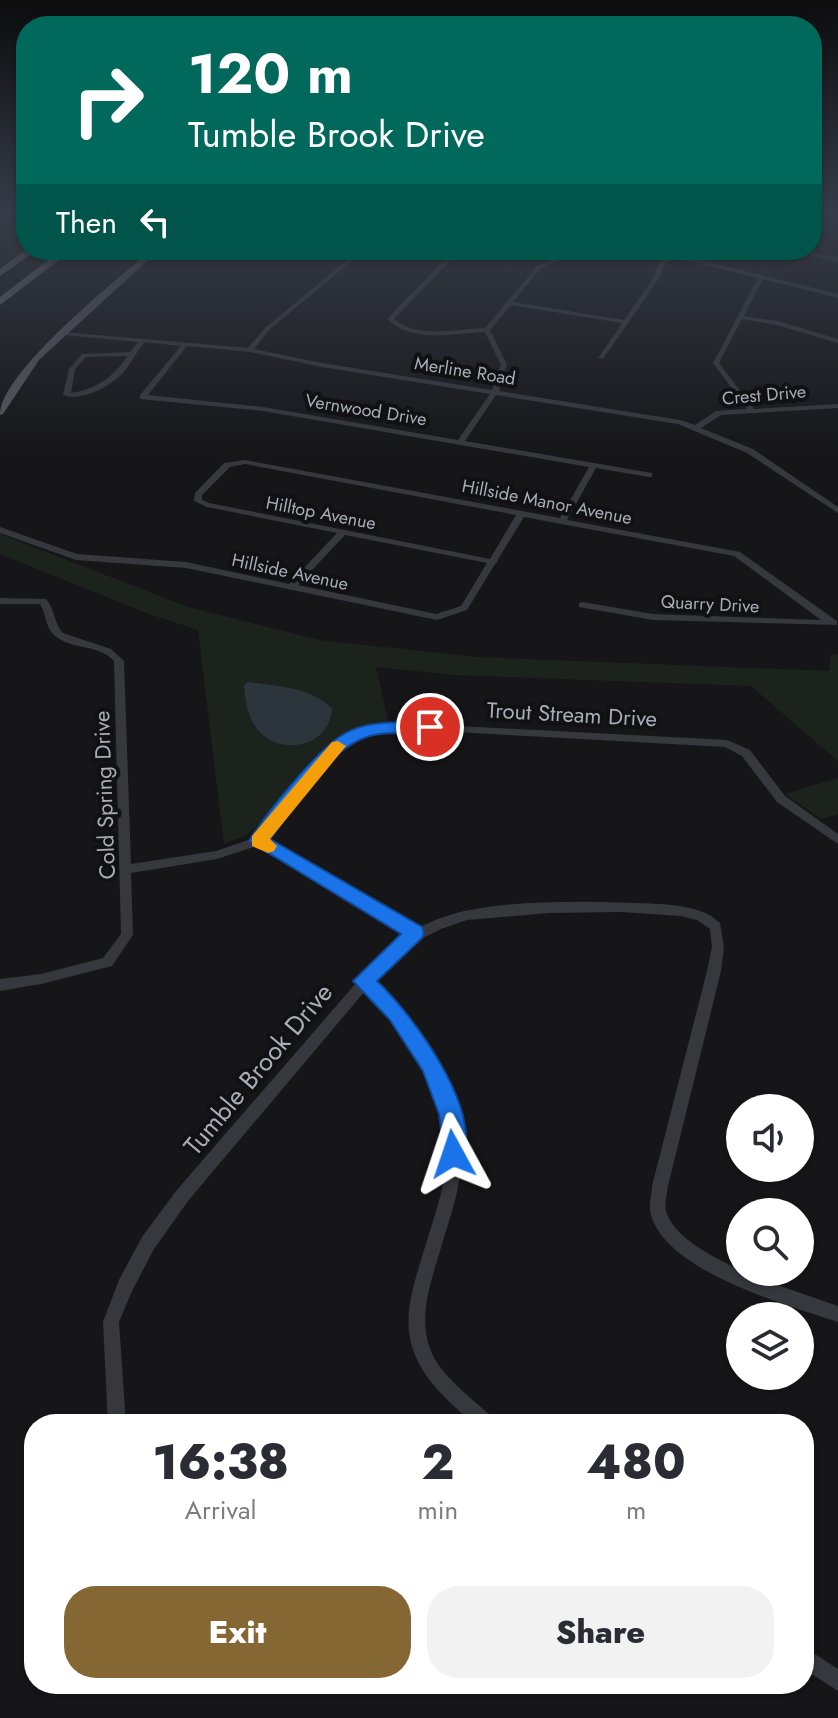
<!DOCTYPE html>
<html lang="en">
<head>
<meta charset="utf-8">
<style>
  :root { --surface:#fff; --page:#f2f2f3; --text:#2b2b33; --muted:#7c7c81; --accent:#856733 }
  body { margin:0; font-family:Jost,sans-serif; background:var(--page); color:var(--text); height:100vh; display:flex; flex-direction:column; font-size:30px; white-space:nowrap }
  * { box-sizing:border-box; margin:0 }
  p { font-size:26px; color:var(--muted) }
  .icon { flex:none; width:44px; height:44px; fill:none; stroke:currentColor; stroke-width:2; stroke-linecap:round; stroke-linejoin:round }
  .map { position:relative; flex:1; overflow:hidden }
  .drawer { position:absolute; left:24px; top:1414px; width:790px; height:280px; display:flex; flex-direction:column; background:var(--surface); border-radius:32px; box-shadow:0 2px 6px #0004 }
  .drawer>* { flex:none }
  .top-card { position:absolute; left:16px; top:16px; width:806px; height:244px; border-radius:32px; box-shadow:0 2px 6px #0004; background:#00695c; color:#fff; overflow:hidden }
  .fabs { position:absolute; left:726px; top:1094px; display:grid; gap:16px }
  .fabs a { display:grid; place-items:center; width:88px; height:88px; border-radius:50%; background:var(--surface); box-shadow:0 2px 6px #0004; font-size:40px }
  .pin { position:absolute; display:grid; place-items:center; width:68px; height:68px; color:#fff; margin:-34px; border:4px solid #fff; border-radius:50%; box-shadow:0 2px 8px #0007 }
  .me { position:absolute; width:88px; margin:-44px; rotate:355deg; stroke-linejoin:round; filter:drop-shadow(0 0 6px #0008) }
  .turn { display:flex; align-items:center; gap:28px; height:168px; padding:0 40px; font-size:36px }
  .turn .icon { width:104px; height:104px; stroke-width:2.5 }
  .turn b { display:block; font-size:56px; line-height:68px }
  .then { display:flex; align-items:center; height:76px; padding:0 40px; background:#0003; gap:16px; font-size:30px }
  .eta { display:flex; justify-content:space-evenly; align-items:center; height:136px; text-align:center }
  .eta b { font-size:48px; font-weight:800; line-height:56px }
  .button { display:flex; gap:16px; margin-top:auto; padding:16px 40px }
  .button a { flex:1; height:92px; border-radius:32px; background:var(--accent); color:#fff; font-size:32px; font-weight:800; line-height:92px; text-align:center }
  .button a+a { background:var(--page); color:var(--text) }
  .map>svg:first-child { display:block }
</style>
</head>
<body>
<div class="map">
<svg width="838" height="1718" viewBox="0 0 838 1718">
  <rect width="100%" height="100%" fill="#161618"/>
  <g fill="#1c231d">
    <path d="M0,534L188,607L319,640L476,657L829,671L831,654L838,655V761L751,686L453,675L376,667L388,721C323,727 295,780 256,827L244,836L224,844L198,630L149,614L0,554Z"/>
    <path d="M838,778V814L821,819L785,794Z"/>
  </g>
  <path fill="#2c353c" d="M248,682C276,686 312,687 332,709C330,745 284,757 260,732C248,720 245,701 244,685Z"/>
  <g fill="none" stroke-linecap="round" stroke-linejoin="round">
    <g fill="#37383d" fill-rule="evenodd">
      <path d="M359,250H365L269,330L254,349L322,363L492,390L501,365L485,332C452,333 413,344 387,319L454,250H460L394,319C418,339 456,329 485,328L536,267L571,250H578L540,269L513,302L624,320L652,280L659,263L668,255L650,250H660L838,294V298L763,279L744,316L778,321L838,339V343L777,325L742,319L719,363L754,409L838,404V408L721,415L701,428L753,449L838,507V513L747,453L678,424L496,395L465,441L652,473V477H649L596,468L567,520L740,552L837,621V625L653,620L579,607V603L582,602L653,614L821,620L734,556L524,517L497,561L498,562L495,564L467,610L437,620L186,568L76,560L0,533V527L77,554L186,562L289,584L337,533L207,507L194,501L195,493L224,463L245,460L560,518L589,467L263,411L140,399V395L181,346L145,342C136,352 131,364 122,374C109,387 81,402 63,395L69,369L82,354L130,352L138,342L64,335L61,333L62,332L248,348L265,328ZM673,257L758,278L713,363L747,409L716,411L695,425L680,420L499,391L507,365L490,330L511,305L622,323L598,358L603,359L658,280L665,264ZM187,346L250,352L322,367L490,394L458,440L263,407L148,395ZM127,356C115,376 95,390 71,393L75,369L86,357ZM245,464L516,515L490,559L209,503L202,500V495L230,467ZM345,535L487,563L461,606L436,614L298,585Z"/>
      <path d="M790,250H800L838,258V262Z"/>
      <path d="M0,598L46,599C55,609 54,624 63,633L111,649L124,661L131,864L216,851L254,838L336,742L370,727L400,723L727,740L750,750L785,796L838,834V844L777,802L742,756L725,747L400,729L376,732L344,748L266,840L418,928C434,920 452,913 470,910C524,900 583,901 638,903C659,904 685,904 705,913C711,915 716,920 720,923L724,947L721,971L668,1186C667,1194 664,1204 666,1211C674,1239 716,1258 740,1270V1272L838,1306V1322C787,1305 662,1271 650,1211C649,1203 652,1194 652,1186L707,971L712,947L710,929L697,920L681,916L621,912L549,913L467,920L441,929L413,943L396,956L373,982C428,1031 467,1098 460,1174C457,1200 447,1226 440,1251C431,1281 419,1314 429,1346C438,1375 472,1398 493,1418L496,1424H474C448,1401 420,1378 411,1343C403,1310 416,1278 425,1247C432,1223 441,1200 444,1176C453,1103 418,1039 365,991L188,1201L154,1249L132,1291L119,1322L126,1424H108L103,1322L119,1280L142,1237L176,1191L357,982L358,977L363,976L386,948L407,934L257,846L217,859L131,873L133,935L112,966L41,984L0,991V979L41,974L103,958L121,934L114,661C98,643 70,651 53,634C45,626 46,613 40,604H0Z"/>
      <path d="M804,1647L838,1669V1691L804,1669Z"/>
    </g>
    <path fill="#53555c" fill-rule="evenodd" d="M151,250H159L39,360L3,414L0,415C0,372 117,280 151,250Z"/>
    <g fill="#63666e" fill-rule="evenodd">
      <path d="M26,250H37L0,276V269Z"/>
      <path d="M61,250H72L0,305V297Z"/>
    </g>
  </g>
  <path fill="#323236" d="M217,250H238L231,258L218,257Z"/>
  <path fill="#212124" d="M231,250H238L231,258L230,251Z"/>
  <linearGradient id="sky" x2="0" y2="1"><stop stop-color="#0c0c0d"/><stop offset="0.47" stop-color="#363c48"/><stop offset="1" stop-color="#363c48" stop-opacity="0"/></linearGradient>
  <rect width="838" height="454" fill="url(#sky)"/>
  <path fill="#1a73e8" stroke="#114b97" stroke-width="2" d="M430,722L438,727L436,731C416,736 394,730 374,735C328,745 297,805 270,839L422,927L424,933L422,938L377,981C412,1014 484,1110 462,1162L453,1165L445,1162L439,1114L423,1071L390,1020L353,981L401,934L249,841C266,814 317,749 344,734C369,719 402,723 430,722Z"/>
  <path fill="#f59e0b" d="M338,741L346,746L270,839L277,846L274,851L268,853L252,846V836L332,742Z"/>
  <g text-anchor="middle" dominant-baseline="central" stroke-width="8" stroke-linejoin="round" paint-order="stroke">
    <g font-size="18" fill="#a8adb8" stroke="#111113">
      <text transform="translate(465 371) rotate(9)">Merline Road</text>
      <text transform="translate(764 395) rotate(-5)">Crest Drive</text>
      <text transform="translate(366 410) rotate(9)">Vernwood Drive</text>
      <text transform="translate(547 502) rotate(11)">Hillside Manor Avenue</text>
      <text transform="translate(321 513) rotate(11)">Hilltop Avenue</text>
      <text transform="translate(290 572) rotate(12)">Hillside Avenue</text>
      <text transform="translate(710 604) rotate(3)">Quarry Drive</text>
    </g>
    <g font-size="22" fill="#a8adb8" stroke="#111113">
      <text transform="translate(572 714) rotate(3)">Trout Stream Drive</text>
      <text transform="translate(104 795) rotate(-92)">Cold Spring Drive</text>
    </g>
    <g font-size="26" fill="#a8adb8" stroke="#111113">
      <text transform="translate(258 1069) rotate(-50)">Tumble Brook Drive</text>
    </g>
  </g>
</svg>
<div class="fabs">
<a><svg class="icon" aria-label="sound" viewBox="0 0 24 24"><path d="M4 9h4l5-4v14l-5-4H4zM17 9q2 3 0 6"/></svg></a>
<a><svg class="icon" aria-label="search" viewBox="0 0 24 24"><circle cx="10" cy="10" r="6"/><path d="M15 15l6 6"/></svg></a>
<a><svg class="icon" aria-label="layers" viewBox="0 0 24 24"><path d="M12 4l9 5-9 5-9-5zM3 14l9 5 9-5"/></svg></a>
</div>
<div class="pin" style="left:430px;top:727px;background:#d93025"><svg class="icon" aria-label="arrive" viewBox="0 0 24 24"><path d="M6 21V4h12l-3 4 3 4H6"/></svg></div>
<svg class="me" style="left:453px;top:1154px" viewBox="-20 -20 40 40"><path d="M0-17L14 15 0 8-14 15z" fill="#1a73e8" stroke="#fff" stroke-width="4"/></svg>
<div class="top-card">
<div class="turn"><svg class="icon" aria-label="right" viewBox="0 0 24 24"><path d="M7 20v-9h11M14 6l5 5-5 5"/></svg><div><b>120 m</b>Tumble Brook Drive</div></div>
<div class="then">Then<svg class="icon" aria-label="left" viewBox="0 0 24 24"><path d="M17 20v-9H6M10 6l-5 5 5 5"/></svg></div>
</div>
<section class="drawer">
<div class="eta">
<div><b>16:38</b><p>Arrival</p></div>
<div><b>2</b><p>min</p></div>
<div><b>480</b><p>m</p></div>
</div>
<div class="button"><a>Exit</a><a>Share</a></div>
</section>
</div>
</body>
</html>
